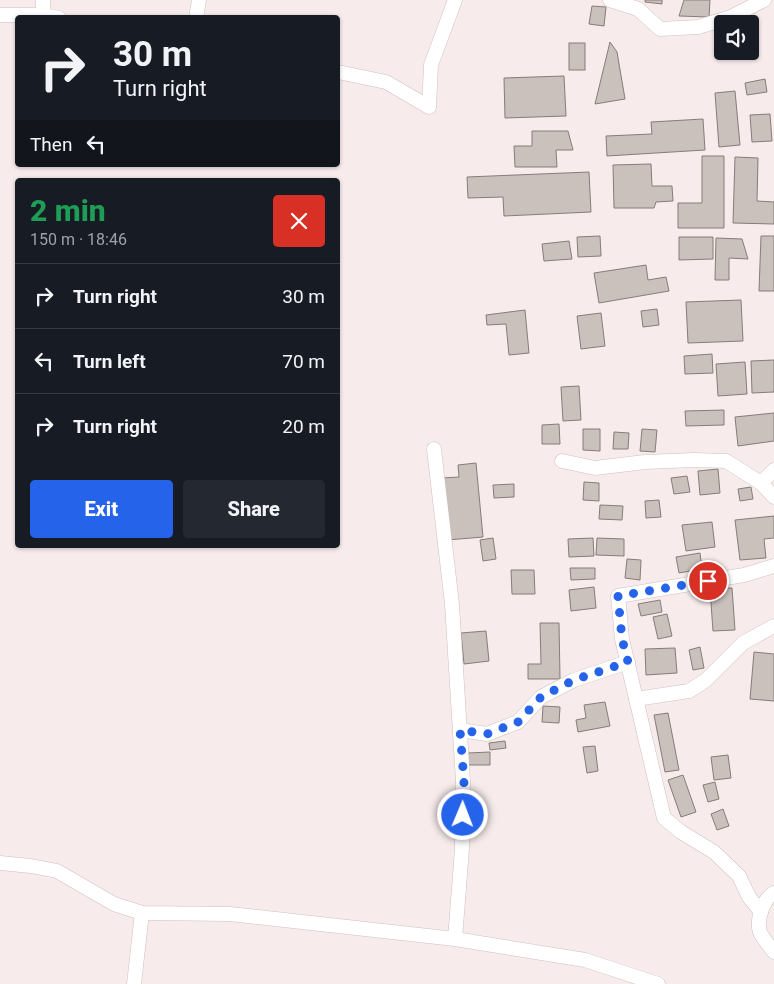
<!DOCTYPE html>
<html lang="en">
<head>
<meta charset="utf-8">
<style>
  :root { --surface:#171b24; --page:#242831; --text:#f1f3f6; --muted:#9ea1a6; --line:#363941; --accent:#2563eb }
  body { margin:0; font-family:Roboto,sans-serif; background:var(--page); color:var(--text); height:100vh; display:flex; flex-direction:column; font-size:19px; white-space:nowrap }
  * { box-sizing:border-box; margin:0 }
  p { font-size:16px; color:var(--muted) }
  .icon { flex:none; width:28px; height:28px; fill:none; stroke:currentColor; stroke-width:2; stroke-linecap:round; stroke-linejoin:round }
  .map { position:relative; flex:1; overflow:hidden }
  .side { position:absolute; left:15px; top:178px; width:325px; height:370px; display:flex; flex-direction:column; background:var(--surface); border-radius:5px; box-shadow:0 1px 4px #0004 }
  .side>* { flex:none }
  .top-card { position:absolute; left:15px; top:15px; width:325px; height:152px; border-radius:5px; box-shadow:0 1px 4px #0004; background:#171b24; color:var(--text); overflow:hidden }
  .tools { position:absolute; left:714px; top:15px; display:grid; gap:10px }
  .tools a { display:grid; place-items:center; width:45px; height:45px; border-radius:5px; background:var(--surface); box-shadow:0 1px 4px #0004; font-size:25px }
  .pin { position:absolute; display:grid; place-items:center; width:42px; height:42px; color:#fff; margin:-21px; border:2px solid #fff; border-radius:50%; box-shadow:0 1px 5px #0007 }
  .me { position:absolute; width:55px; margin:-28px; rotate:1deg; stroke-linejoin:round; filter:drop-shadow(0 0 4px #0008) }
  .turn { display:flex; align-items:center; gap:18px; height:105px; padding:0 15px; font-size:22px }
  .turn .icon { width:65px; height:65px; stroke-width:2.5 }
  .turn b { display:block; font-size:35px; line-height:42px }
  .then { display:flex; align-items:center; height:48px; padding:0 15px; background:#0003; gap:10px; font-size:19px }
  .round { display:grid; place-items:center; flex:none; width:52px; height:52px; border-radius:5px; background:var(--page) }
  .overview { display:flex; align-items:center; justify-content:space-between; height:85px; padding:0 15px }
  h1 { font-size:30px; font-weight:800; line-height:38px; color:#1e9e55 }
  .action { display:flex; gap:10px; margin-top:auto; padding:10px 15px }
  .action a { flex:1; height:58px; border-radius:5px; background:var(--accent); color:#fff; font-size:20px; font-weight:800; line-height:58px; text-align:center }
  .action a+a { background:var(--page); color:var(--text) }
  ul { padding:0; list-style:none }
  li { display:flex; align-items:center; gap:15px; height:65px; padding:0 15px; border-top:1px solid var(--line) }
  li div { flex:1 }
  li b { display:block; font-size:19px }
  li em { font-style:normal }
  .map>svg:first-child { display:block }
</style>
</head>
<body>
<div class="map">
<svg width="774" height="984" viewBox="0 0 774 984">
  <rect width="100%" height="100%" fill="#f7ebeb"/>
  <g fill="#cac0bc" stroke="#867c79">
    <path d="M645,0H662V4L645,2Z"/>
    <path d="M684,0H710L709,17L679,16Z"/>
    <path d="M592,6L606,7L604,26L589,24Z"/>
    <path d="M610,42L617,52L625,99L595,104Z"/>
    <rect x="569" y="43" width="16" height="27"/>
    <path d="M564,76L566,116L505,118L504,78Z"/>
    <path d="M765,79L767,92L747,95L745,83Z"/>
    <path d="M735,91L740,145L719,147L715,93Z"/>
    <path d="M770,114L772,141L752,142L750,115Z"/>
    <path d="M703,119L705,150L607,156L606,136L652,134L651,122Z"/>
    <path d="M532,131H568L573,150H556L557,167H515L514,146H532Z"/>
    <path d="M702,156H724V228H678V203H702Z"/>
    <path d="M735,157L758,158L757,201L774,202V224L733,223Z"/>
    <path d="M651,164L652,186H672L673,201L656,202L654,208H614L613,165Z"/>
    <path d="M589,172L591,212L504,216L503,197L468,198L467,177Z"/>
    <path d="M600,236L601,256L578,257L577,237Z"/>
    <path d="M761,236H774V291H759Z"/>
    <path d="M679,237H713V259L679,260Z"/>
    <path d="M716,238L742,239L748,259L729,258V280H715Z"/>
    <path d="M569,241L572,259L544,261L542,244Z"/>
    <path d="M646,265L648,280L666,277L669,291L599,303L594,273Z"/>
    <path d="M741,300L743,341L688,343L686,302Z"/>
    <path d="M657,309L659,325L643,327L641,311Z"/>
    <path d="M525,310L529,353L509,355L506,324L487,325L486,315Z"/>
    <path d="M601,313L605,346L581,349L577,316Z"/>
    <path d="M712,354L713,373L685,374L684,356Z"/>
    <path d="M774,360V392L752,393L751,361Z"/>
    <path d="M745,362L747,394L718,396L716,364Z"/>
    <path d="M579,386L581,420L563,421L561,387Z"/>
    <path d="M724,410V425L686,426L685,411Z"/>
    <path d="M774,413V441L738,446L735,417Z"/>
    <path d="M559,424L560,444H542V425Z"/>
    <path d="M583,429H600V451L583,450Z"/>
    <path d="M642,429L657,430L655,452L640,451Z"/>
    <path d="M614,432L629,433L628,449H613Z"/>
    <path d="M476,463L483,537L447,540L442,478L459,477L458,465Z"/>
    <path d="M718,469L720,493L700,495L698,471Z"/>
    <path d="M687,476L690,492L674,494L671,478Z"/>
    <path d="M584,482L599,483V501L583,500Z"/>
    <path d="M514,484V497L494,498L493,485Z"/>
    <path d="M751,487L753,499L740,501L738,489Z"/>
    <path d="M659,500L661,517L646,518L645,501Z"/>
    <path d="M600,505L623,506L622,520L599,519Z"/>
    <path d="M774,516V538L764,539L766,558L740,560L735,520Z"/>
    <path d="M712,522L715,547L686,551L682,525Z"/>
    <path d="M493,538L496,559L483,561L480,540Z"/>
    <path d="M593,538L594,556L569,557L568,539Z"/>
    <path d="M597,538L624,539V556L596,555Z"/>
    <path d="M700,553L702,569L679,573L676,557Z"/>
    <path d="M627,559L641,560L640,580L625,578Z"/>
    <path d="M570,568H595V579L571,580Z"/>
    <path d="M511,570H534L535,594H512Z"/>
    <path d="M594,587L596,608L571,611L569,590Z"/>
    <path d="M732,588L735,630L713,631L710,589Z"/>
    <path d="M660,600L662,612L641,616L638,604Z"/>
    <path d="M667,614L672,636L658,639L653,617Z"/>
    <path d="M540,623H559L560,679H528V664H541Z"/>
    <path d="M486,631L489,661L464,664L461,633Z"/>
    <path d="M700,647L704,668L693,670L689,650Z"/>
    <path d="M675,648L677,673L646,675L645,649Z"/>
    <path d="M754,652L774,654V701L750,699Z"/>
    <path d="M605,702L610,726L578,732L576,720L586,718L584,705Z"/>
    <path d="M543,706L560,707L559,723L542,722Z"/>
    <path d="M668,713L679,770L665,772L654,715Z"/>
    <path d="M505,741L506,748L490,750L489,743Z"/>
    <path d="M595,746L598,771L587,773L583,747Z"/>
    <path d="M490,752V765H467L468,753Z"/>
    <path d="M728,755L731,778L714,780L711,757Z"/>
    <path d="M683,775L696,812L681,817L668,780Z"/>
    <path d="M715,782L719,799L708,802L703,785Z"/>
    <path d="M723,809L729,826L717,830L711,814Z"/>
  </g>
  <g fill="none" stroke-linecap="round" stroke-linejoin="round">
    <g stroke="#cdc1c1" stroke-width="15">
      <g id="street">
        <path d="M43,0V15"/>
        <path d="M610,0L638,9L660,29L698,27L731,17L764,0"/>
        <path d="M0,15H43L59,18"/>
        <path d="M196,18L199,0"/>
        <path d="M338,72L386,82L429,107L431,65L455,0"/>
        <path d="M434,449L452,604L463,781L462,849L455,939"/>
        <path d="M562,461L595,468L645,462L694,460L726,461L761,483L774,497"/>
        <path d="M761,483L774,470"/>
        <path d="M636,699L689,691L706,680L743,643L774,626"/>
        <path d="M460,730L487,734L518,722L541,697L574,680L628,662"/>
        <path d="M0,863L31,866L57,871L114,904L142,913L230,914L455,939L585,960L658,984"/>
        <path d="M774,893C763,899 756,921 760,932C763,939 770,946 774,952"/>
        <path d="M761,912L749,897L739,876L714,852L681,832L664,818L622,639L618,596L744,575L774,566"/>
        <path d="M134,984L142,913"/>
      </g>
    </g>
    <use href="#street" stroke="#fff" stroke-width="14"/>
  </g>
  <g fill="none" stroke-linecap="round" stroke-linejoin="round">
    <path stroke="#2563eb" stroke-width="9" stroke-dasharray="0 16.2" d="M463,815L464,781L460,730L487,734L518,722L541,697L574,680L628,662L622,639L618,596L708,581"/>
  </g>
</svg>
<div class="tools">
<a><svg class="icon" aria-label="sound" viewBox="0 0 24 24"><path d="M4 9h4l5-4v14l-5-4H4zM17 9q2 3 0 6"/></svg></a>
</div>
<div class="pin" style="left:708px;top:581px;background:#d93025"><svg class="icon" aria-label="arrive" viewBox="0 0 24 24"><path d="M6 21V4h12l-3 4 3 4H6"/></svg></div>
<svg class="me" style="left:463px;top:815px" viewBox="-20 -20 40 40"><circle r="17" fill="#2563eb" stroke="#fff" stroke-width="3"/><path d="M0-11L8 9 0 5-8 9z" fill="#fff"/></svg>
<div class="top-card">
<div class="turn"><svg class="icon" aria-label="right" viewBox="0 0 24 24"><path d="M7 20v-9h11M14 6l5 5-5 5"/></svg><div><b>30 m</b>Turn right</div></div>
<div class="then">Then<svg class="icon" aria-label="left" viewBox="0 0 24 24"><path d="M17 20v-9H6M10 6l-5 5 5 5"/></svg></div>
</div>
<section class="side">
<div class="overview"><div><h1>2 min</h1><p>150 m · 18:46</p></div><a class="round" style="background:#d93025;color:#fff"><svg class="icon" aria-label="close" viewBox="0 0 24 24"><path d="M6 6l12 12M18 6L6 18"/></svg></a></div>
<ul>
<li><svg class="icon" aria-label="right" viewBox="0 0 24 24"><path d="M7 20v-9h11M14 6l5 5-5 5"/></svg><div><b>Turn right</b></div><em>30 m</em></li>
<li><svg class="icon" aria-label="left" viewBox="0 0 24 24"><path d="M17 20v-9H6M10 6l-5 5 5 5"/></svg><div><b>Turn left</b></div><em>70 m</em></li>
<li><svg class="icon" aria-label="right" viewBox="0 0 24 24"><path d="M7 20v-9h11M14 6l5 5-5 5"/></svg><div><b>Turn right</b></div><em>20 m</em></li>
</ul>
<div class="action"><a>Exit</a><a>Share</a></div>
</section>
</div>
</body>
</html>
